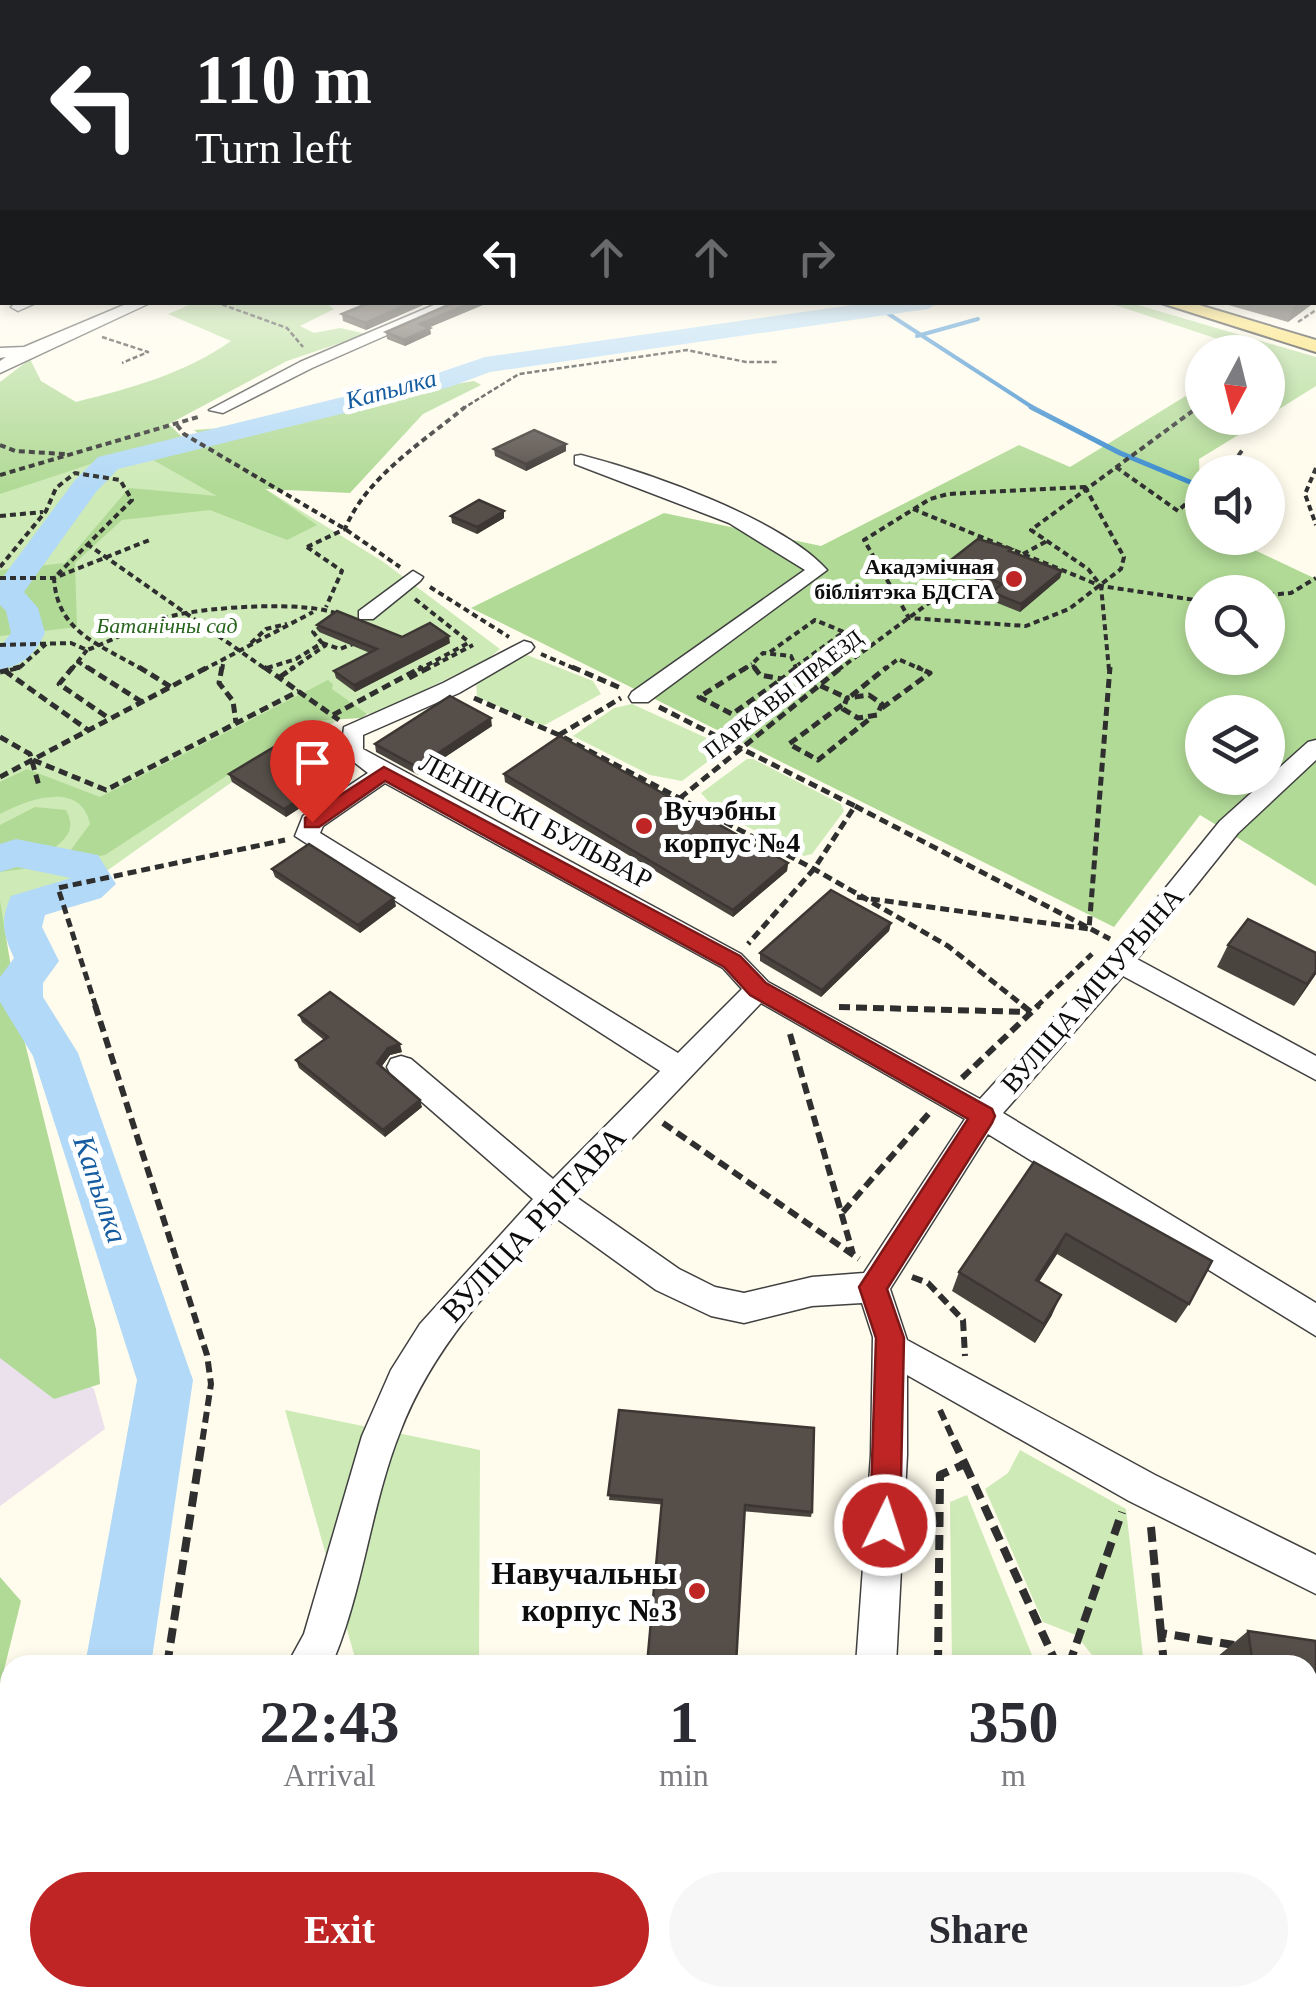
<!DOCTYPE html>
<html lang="en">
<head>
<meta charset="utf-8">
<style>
  :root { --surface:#fff; --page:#f7f7f7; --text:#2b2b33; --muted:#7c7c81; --accent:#be2524 }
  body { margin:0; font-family:Georgia,serif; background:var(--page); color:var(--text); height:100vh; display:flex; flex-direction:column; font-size:38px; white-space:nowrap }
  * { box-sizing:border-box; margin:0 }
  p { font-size:32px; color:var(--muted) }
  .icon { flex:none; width:55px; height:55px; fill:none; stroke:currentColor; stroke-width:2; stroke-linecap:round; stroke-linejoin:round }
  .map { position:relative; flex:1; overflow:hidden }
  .drawer { position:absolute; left:0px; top:1655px; width:1318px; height:352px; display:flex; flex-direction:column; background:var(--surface); border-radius:30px 30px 0 0; box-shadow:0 5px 15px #0003 }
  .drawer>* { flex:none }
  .banner { position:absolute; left:0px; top:0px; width:1318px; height:305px; box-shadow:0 5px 15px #0003; background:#202124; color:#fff; overflow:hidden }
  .needle { width:65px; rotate:187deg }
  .controls { position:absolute; left:1185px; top:335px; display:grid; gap:20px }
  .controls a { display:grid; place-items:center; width:100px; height:100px; border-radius:50%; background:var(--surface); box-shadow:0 5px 15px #0003; font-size:50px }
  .pin { position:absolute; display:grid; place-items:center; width:85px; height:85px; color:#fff; margin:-102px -42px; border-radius:50% 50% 50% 0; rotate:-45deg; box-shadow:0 0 10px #0007 }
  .pin .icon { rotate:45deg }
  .me { position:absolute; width:110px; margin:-55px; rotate:4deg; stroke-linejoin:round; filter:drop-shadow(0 0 8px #0008) }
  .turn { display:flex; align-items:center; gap:35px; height:210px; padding:0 30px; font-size:45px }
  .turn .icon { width:130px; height:130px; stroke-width:2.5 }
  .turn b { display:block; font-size:70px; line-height:85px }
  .lanes { display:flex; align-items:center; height:95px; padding:0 30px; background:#0003; justify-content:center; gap:50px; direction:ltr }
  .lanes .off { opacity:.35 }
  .eta { display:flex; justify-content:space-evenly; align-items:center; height:170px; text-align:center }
  .eta b { font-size:60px; font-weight:600; line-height:70px }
  .primary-button { display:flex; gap:20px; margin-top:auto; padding:20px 30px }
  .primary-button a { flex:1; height:115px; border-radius:60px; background:var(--accent); color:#fff; font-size:40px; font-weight:600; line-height:115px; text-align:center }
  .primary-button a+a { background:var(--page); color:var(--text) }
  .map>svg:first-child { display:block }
</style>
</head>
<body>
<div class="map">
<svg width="1316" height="2007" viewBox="0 0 1316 2007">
  <rect width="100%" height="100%" fill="#fffced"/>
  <path fill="#ebe1ec" d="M0,1321L94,1389L105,1429L0,1506Z"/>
  <g fill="#ceeab7">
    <path d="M201,449L382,561L500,649L488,659L377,713L347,716L301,739L232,782L108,870L57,882L0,928V486L102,451Z"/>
    <path d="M527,655L593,681L601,694L543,726L477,697L476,681Z"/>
    <path d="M632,704L722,745L723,750L682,781L650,775L573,736L614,708Z"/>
    <path d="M747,759H753L841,804L844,811L812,854L804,856L717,811L701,793Z"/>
    <path d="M285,1410L480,1450L479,1665H357Z"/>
    <path d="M1020,1450L1126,1509L1144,1665H1100L1076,1635L1043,1622L985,1489L1008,1473Z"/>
    <path d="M967,1495L1036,1665H952L950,1502Z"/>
    <path d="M212,1998H469L468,2007H215Z"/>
  </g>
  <g fill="#b1da96" fill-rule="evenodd">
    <path d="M194,303H325L334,309L300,326L314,333L340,328L367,334L287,361L169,424L191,446L208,441L194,430L276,424L409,392L474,381L481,385L423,414L350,493L265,489L317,525L287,540L210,510L122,520L75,563L77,627L0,636V570L65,563L129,488L217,496L153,460L91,464L0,494V382L30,359L41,381L76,402C131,388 184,374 231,341L168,314Z"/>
    <path d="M1109,303H1131L1316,357V386L1268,416V352H1257Z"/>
    <path d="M1202,386V418H1266L1199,459L1202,538H1229L1316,579V886L1200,815L1114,927L471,608L664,513L821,546L1019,445L1070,467ZM1202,592H1268V658H1202ZM1202,712H1268V778H1202Z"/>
    <path d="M328,680L333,684L332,689L367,714L362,718L311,721L105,855L62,862L90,824C81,780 28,799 0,814V782L27,769L100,797Z"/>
    <path d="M35,807L66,810C78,833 63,840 46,855L45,866L0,872V825Z"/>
    <path d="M0,901L21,1027L96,1329L100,1384L54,1399L0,1358Z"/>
    <path d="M0,1577L21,1601L0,1686Z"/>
  </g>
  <path fill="#efebdd" d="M931,1998H1262L1263,2007H931Z"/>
  <path fill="#b2d9f7" stroke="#388ace" stroke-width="2.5" d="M8,1856L10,1998H206L210,2007H0V1861Z"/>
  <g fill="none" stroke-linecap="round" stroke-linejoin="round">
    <g stroke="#388ace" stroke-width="4">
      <path d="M884,311L1035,409"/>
      <path d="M917,336L978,319"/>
    </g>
    <path stroke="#388ace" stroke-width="5" d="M1031,407L1120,453L1202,487"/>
    <g fill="#b2d9f7" fill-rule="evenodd">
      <path d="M874,302H939L928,309L490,372L450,387L118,469L96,492L24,592L38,608L45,633C34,655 25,664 0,670V647L11,633L6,611L0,605V581L75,480L98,457L432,375L485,357Z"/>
      <path d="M16,839L98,855L116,884L101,898L45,915L42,927L59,961L43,983V997L78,1053L193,1380L151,1665H85L137,1380L33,1056L0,1002V977L14,958C3,934 0,920 11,896L71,878L17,867L0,872V844Z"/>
    </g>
    <g stroke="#404040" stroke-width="3">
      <g id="minor">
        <path d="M17,302H38L18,311L11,307Z"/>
        <path d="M131,302H152L0,373V361L6,357L0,358V348L24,347Z"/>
        <path d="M441,302H462L312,368L223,413L209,410L300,362Z"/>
        <path d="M581,455C647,472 782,519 827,570L648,702H632L629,697L632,692L805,570L729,523L575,464V456Z"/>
        <path d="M413,571L423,577L420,581L373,619H359V611Z"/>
        <path d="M524,641L531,643L534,647L531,651L459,693L363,735V749L741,954L768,982L980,1099L1111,955L1220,821L1308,742L1316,740V760L1238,833L1137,959L1316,1056V1080L1123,976L1003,1113L1316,1303V1336L988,1134L890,1289L907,1340L1155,1475L1316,1555V1594L1129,1501L907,1375V1455L896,1665H856L871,1455L873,1337L862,1303L812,1306L744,1323L711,1316L656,1290L556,1218C494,1282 432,1348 400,1432C371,1505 364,1586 334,1659L330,1665H287L304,1634L362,1436L391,1370L420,1324L533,1199L391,1075L387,1067L391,1059L401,1056L411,1059L553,1179L660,1071L295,836L303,816L368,773L341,752L344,727L443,683ZM385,783L723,968L742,989L678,1053L320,833L323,826ZM761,1003L965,1119L864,1273L812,1277L744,1293L715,1287L679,1269L576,1197Z"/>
        <path d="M10,1791V1833L0,1834V1792Z"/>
        <path d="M833,1998H879L878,2007H832Z"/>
      </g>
    </g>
    <g stroke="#1e1e1e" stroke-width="4">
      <path id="major" d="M1158,302H1189L1316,340V352Z"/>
    </g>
    <g stroke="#2f2f2f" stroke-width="2.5" stroke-dasharray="5 2.5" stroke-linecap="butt">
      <path d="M215,302L287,328L303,347"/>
      <path d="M1298,322L1316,310"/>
      <path d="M102,337L148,352L122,363"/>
      <path d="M462,409L519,374L687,350L746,362H778"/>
      <path d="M1195,409L1202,404"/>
    </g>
    <g stroke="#2f2f2f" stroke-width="4" stroke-dasharray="6 4" stroke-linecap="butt">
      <path d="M177,425L184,434L345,529L400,567"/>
      <path d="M0,445L15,451L65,454"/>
      <path d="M1116,467L1178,511L1202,489"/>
      <path d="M1316,468L1305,494L1316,525"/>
      <path d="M1227,472L1243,449"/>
      <path d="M0,475L198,417"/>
      <path d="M1085,487L1124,557L1121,569L1069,609L1026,626L909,618L864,540L930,499L948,494Z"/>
      <path d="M913,509L1101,586L1202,601"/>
      <path d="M0,516L43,512"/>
      <path d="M87,544L267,670"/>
      <path d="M307,547L345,529C366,477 423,442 465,407"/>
      <path d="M307,547L342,571L326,607"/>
      <path d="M1023,554L1047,541"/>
      <path d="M0,567L46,511L56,488L75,473L120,480L132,500L54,578C57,633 100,644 143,670"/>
      <path d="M0,578H54L152,539"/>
      <path d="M430,587L509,637"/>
      <path d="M1268,595L1291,593L1316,578"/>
      <path d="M415,599L469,642"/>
      <path d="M251,643L266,629L287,624"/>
      <path d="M322,643L340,649L353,644"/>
      <path d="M0,645L71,643L87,650C116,639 146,622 176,615C211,607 309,600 340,615"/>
      <path d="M770,652L815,620L844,632L798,665"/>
      <path d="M541,654L578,670"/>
      <path d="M77,661L91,670"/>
      <path d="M267,668L296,659L322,643L313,632L324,625"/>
      <path d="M10,670L19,668L46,644"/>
      <path d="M71,670L87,650"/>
      <path d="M203,670L313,612"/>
      <path d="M222,670L224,659"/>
      <path d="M290,670L326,645"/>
      <path d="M418,670L470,642"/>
      <path d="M425,670L473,645"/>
      <path d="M743,670L752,664"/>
      <path d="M756,670L752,664L763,653L791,656L797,670"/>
      <path d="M838,670L952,586"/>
      <path d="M884,670L898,659L923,670"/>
      <path d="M1109,670L1101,586L1088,569L1031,530L1198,407"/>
    </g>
    <g stroke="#2f2f2f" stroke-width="5" stroke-dasharray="9 5" stroke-linecap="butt">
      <path d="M73,667L59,684L110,719"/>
      <path d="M87,667L142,702"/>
      <path d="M139,667L171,687"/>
      <path d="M222,667L219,683L233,701L236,723"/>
      <path d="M264,667L339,720"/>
      <path d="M572,667L623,689"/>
      <path d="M747,667L699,697L732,714L782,679"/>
      <path d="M754,667L760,675L782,679L797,667"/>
      <path d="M5,671L88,730"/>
      <path d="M0,672L20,667"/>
      <path d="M795,674L847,698"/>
      <path d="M280,677L294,667"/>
      <path d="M409,678L430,667"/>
      <path d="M869,695L882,704L877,715L858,718L843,709L847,698Z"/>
      <path d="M851,696L887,667"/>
      <path d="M474,698L559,735L814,869L948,946L1025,1007"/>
      <path d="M842,705L789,744L818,760L872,717"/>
      <path d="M659,707L855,806L814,869L748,944"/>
      <path d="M882,708L930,673L917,667"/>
      <path d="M333,715L422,667"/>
      <path d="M559,735L621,698"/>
      <path d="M0,737L30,754L39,786"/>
      <path d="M33,760L106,790L299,691"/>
      <path d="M0,777L208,667"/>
      <path d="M680,798L842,667"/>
      <path d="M855,806L1110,939"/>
      <path d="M857,897L1089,929L1110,667"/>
      <path d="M96,1007L58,888L285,840"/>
      <path d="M1036,1007L1092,954"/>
    </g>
    <g stroke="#2f2f2f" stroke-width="6" stroke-dasharray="11 6" stroke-linecap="butt">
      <path d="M95,1005L207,1355L211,1384L202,1443"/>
      <path d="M1022,1005L1031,1012"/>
      <path d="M839,1007L1028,1012"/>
      <path d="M790,1034L853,1254"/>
      <path d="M962,1078L1039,1005"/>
      <path d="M663,1123L859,1259"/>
      <path d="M843,1212L931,1111"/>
      <path d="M912,1277L928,1283L963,1320L965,1356"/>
      <path d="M940,1410L955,1443"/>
    </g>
    <g stroke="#2f2f2f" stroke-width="8" stroke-dasharray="15 8" stroke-linecap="butt">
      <path d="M965,1464L1057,1665"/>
      <path d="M1151,1527L1161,1633"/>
      <path d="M171,1665L168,1659L202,1441"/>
      <path d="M938,1665L940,1475L965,1464L954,1441"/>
      <path d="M1069,1665L1122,1512"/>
      <path d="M1164,1665L1161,1633L1234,1645"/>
      <path d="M240,1998L245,2007"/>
      <path d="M446,1998V2007"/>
      <path d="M634,1998L665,2007"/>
      <path d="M935,1998V2007"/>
      <path d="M1092,1998L1097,2007"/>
      <path d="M1195,1998L1196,2007"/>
    </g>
    <use href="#minor" fill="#fff" fill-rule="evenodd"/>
    <use href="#major" fill="#fadd63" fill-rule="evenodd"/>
  </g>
  <g fill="#4a443f">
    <path d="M371,302H430L366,330L343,321L342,314Z"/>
    <path d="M455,302H490L429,327L431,334L405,346L387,339L386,332Z"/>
    <path d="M1218,302H1315L1288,322Z"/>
    <path d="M566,444V451L526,471L495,456L494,449Z"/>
    <path d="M451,516L504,518L477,534L452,523Z"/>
    <path d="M1012,549L1011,551L1062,571L1060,578L1020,612L990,600L992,592L995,589L949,567L951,560Z"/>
    <path d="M317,625L402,637L450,643L355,692L336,678L334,671L370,653L319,632Z"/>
    <path d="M492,726L418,775L376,752L375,744Z"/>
    <path d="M336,761L314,775L326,782L328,790L286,817L232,782L229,774Z"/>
    <path d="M504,774L788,863L787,871L733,917L505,782Z"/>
    <path d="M272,869L396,906L360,933L275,877Z"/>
    <path d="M891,923L889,931L821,997L760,961V953Z"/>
    <path d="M1228,945L1316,953V974L1294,1006L1217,967Z"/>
    <path d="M299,1015L402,1052L390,1055L382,1066L422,1107L385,1137L299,1068L296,1060L324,1040L302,1022Z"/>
    <path d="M1034,1162L1189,1304L1176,1323L1057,1254L1039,1282L1052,1315L1035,1343L952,1291L959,1272Z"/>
    <path d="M619,1410L812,1512L811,1517L609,1500Z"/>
    <path d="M1248,1631L1316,1641V2007H1290L1289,1998H1308V1665H1218L1217,1657Z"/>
  </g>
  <g fill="#3c3733">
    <path d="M2,247V286L0,287V248Z"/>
    <path d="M414,302H430L366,330L365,323Z"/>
    <path d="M474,302H490L421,331L420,324Z"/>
    <path d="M1298,302H1315L1288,322L1294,306Z"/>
    <path d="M430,328L431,334L405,346L404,340Z"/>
    <path d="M566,444V451L526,471V464Z"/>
    <path d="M504,511V518L477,534V527Z"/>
    <path d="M1062,571L1060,578L1020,612L1021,604Z"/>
    <path d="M449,636L450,643L355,692L354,685Z"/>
    <path d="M491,718L492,726L418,775L417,767Z"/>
    <path d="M335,753L336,761L309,778L307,771Z"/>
    <path d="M326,782L328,790L286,817L284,809Z"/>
    <path d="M788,863L787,871L733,917V910Z"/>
    <path d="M394,898L396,906L360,933L358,925Z"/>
    <path d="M891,923L889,931L821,997L822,990Z"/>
    <path d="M1316,971V974L1294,1006L1307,984Z"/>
    <path d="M400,1044L402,1052L390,1055L379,1070L377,1063L388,1048Z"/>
    <path d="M420,1100L422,1107L385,1137L383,1130Z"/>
    <path d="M1066,1234L1057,1254L1027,1300L1036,1280Z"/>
    <path d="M1061,1295L1052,1315L1035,1343L1044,1324Z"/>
  </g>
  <g fill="#564f49" stroke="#3c3733" stroke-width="2.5">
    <path d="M371,302H414L365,323L342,314Z"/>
    <path d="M455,302H474L420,324L430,328L404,340L386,332Z"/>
    <path d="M534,430L566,444L526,464L494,449Z"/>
    <path d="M479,500L504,511L477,527L451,516Z"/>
    <path d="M978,539L1012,549L1009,551L1062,571L1021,604L992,592L1002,584L951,560Z"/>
    <path d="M337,611L402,637L430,623L449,636L354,685L334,671L377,649L317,625Z"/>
    <path d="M450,696L491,718L417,767L375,744Z"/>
    <path d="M299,732L335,753L307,771L326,782L284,809L229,774Z"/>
    <path d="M560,736L788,863L733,910L504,774Z"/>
    <path d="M309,844L394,898L358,925L272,869Z"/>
    <path d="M831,890L891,923L822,990L760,953Z"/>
    <path d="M1248,919L1316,953V971L1307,984L1228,945Z"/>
    <path d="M330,992L400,1044L388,1048L377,1063L420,1100L383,1130L296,1060L328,1037L299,1015Z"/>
    <path d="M1034,1162L1212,1261L1189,1304L1066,1234L1036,1280L1061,1295L1044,1324L959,1272Z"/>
    <path d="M619,1410L814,1428L812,1512L745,1505L736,1665H647L662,1500L608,1495Z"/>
    <path d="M1248,1631L1316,1641V1904L1308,1850V1665H1253Z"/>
  </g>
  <linearGradient id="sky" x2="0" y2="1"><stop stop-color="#92c3ee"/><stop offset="0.42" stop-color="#fffef7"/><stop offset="1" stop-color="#fffef7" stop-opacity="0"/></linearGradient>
  <rect width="1316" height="488" fill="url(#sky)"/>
  <path fill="#be2524" stroke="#7c1817" stroke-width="2.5" d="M384,767L740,956L766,983L992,1109L995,1116L992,1123L887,1289L904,1338L900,1525L896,1536L885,1541L874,1536L870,1525L876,1338L859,1287L968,1119L750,995L724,967L385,781L319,827H305V818Z"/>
  <g fill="#be2524" stroke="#fff" stroke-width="4">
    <circle cx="1014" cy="579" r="10"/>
    <circle cx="644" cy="826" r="10"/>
    <circle cx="697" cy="1591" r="10"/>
  </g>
  <g text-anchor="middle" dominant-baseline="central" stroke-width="10" stroke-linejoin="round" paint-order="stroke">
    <g font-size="22" font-weight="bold" fill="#0d0d0d" stroke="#fff" text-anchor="end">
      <text x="994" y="566">Акадэмічная<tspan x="994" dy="25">бібліятэка БДСГА</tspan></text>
    </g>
    <g font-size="22" font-style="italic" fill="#28651d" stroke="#fff">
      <text x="167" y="625">Батанічны сад</text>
    </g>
    <g font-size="22" fill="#0d0d0d" stroke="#fff">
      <text transform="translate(783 694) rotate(-38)">ПАРКАВЫ ПРАЕЗД</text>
    </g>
    <g font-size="25" font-style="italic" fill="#155ca0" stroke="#fff">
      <text transform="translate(391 389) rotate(-15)">Капылка</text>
    </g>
    <g font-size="28" font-weight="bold" fill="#0d0d0d" stroke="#fff" text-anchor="start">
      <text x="664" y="810">Вучэбны<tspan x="664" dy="32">корпус №4</tspan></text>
    </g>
    <g font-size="28" fill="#0d0d0d" stroke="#fff">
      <text transform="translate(536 821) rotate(28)">ЛЕНІНСКІ БУЛЬВАР</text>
      <text transform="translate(1092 990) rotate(-49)">ВУЛІЦА МІЧУРЫНА</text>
    </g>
    <g font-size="30" font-style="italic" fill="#155ca0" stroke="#fff">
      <text transform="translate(101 1189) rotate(71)">Капылка</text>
    </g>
    <g font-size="32" fill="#0d0d0d" stroke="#fff">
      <text transform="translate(533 1224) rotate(-47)">ВУЛІЦА РЫТАВА</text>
    </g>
    <g font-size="32" font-weight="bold" fill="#0d0d0d" stroke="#fff" text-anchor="end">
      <text x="677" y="1573">Навучальны<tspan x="677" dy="37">корпус №3</tspan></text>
    </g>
  </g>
</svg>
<div class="controls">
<a><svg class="needle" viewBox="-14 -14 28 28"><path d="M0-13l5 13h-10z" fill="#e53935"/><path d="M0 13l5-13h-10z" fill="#7c7c81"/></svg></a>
<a><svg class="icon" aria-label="sound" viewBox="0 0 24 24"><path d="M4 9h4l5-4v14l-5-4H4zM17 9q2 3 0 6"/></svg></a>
<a><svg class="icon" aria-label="search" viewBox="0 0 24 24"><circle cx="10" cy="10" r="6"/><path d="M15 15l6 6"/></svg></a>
<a><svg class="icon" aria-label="layers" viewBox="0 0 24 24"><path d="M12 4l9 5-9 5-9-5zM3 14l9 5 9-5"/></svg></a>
</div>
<div class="pin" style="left:312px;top:822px;background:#d93025"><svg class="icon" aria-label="arrive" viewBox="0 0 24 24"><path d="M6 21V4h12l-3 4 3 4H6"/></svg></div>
<svg class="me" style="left:885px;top:1525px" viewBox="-20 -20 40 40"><circle r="17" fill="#be2524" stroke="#fff" stroke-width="3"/><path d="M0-11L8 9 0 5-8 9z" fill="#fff"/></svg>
<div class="banner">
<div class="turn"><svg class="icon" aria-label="left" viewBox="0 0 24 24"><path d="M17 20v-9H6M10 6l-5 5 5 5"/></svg><div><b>110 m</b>Turn left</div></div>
<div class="lanes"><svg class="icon" aria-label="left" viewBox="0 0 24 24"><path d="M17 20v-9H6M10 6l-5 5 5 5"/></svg><svg class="icon off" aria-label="ahead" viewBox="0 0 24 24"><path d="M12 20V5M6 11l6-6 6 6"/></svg><svg class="icon off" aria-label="ahead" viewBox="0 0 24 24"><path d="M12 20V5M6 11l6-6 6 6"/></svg><svg class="icon off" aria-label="right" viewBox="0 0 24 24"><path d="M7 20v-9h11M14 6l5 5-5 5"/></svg></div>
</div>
<section class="drawer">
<div class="eta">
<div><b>22:43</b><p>Arrival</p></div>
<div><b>1</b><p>min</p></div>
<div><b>350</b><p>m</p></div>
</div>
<div class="primary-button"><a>Exit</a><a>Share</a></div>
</section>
</div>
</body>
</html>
